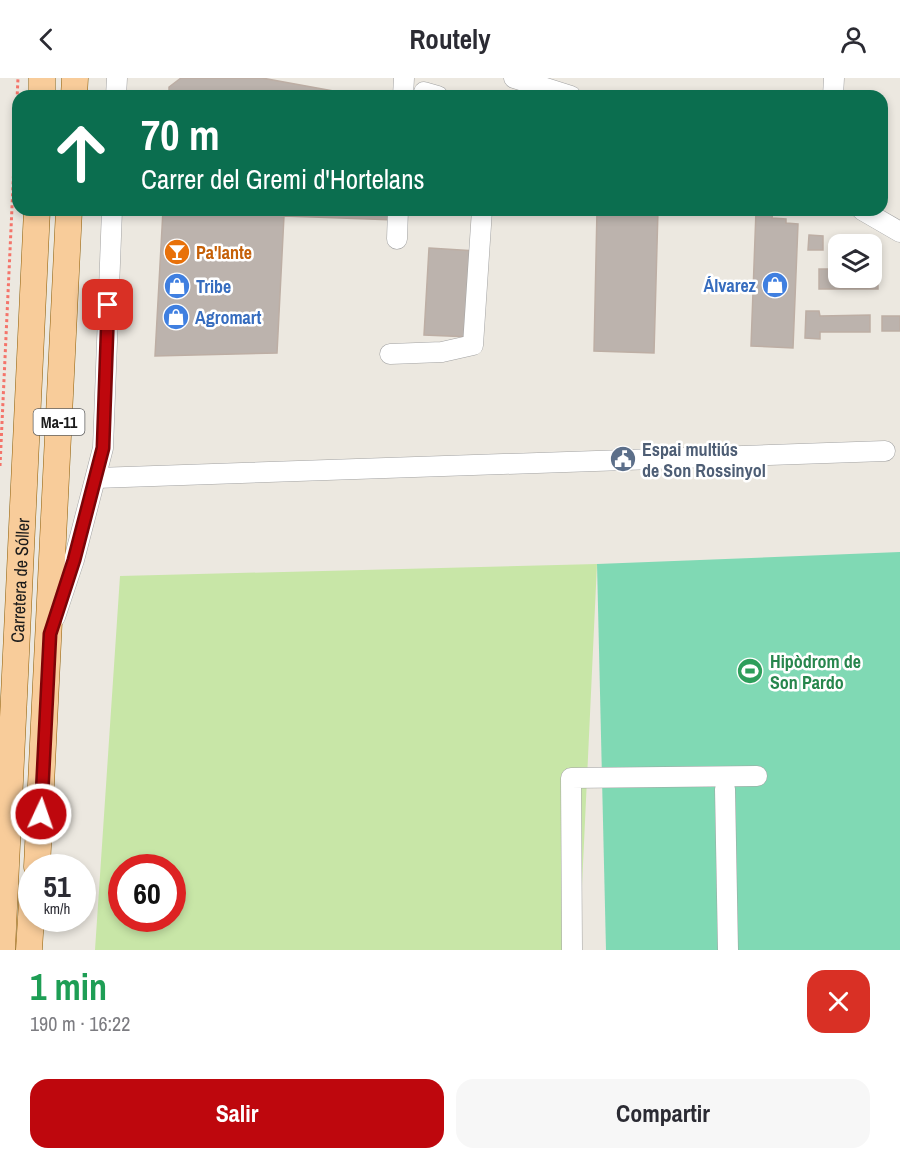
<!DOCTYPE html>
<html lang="es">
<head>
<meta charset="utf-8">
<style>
  :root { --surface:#fff; --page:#f7f7f7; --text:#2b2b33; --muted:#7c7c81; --accent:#be070d }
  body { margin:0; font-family:"Archivo Narrow",sans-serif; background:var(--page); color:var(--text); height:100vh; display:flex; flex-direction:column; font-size:22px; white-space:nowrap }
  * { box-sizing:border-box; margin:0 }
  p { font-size:20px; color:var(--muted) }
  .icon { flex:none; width:33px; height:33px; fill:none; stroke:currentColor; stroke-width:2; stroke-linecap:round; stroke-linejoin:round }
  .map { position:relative; height:872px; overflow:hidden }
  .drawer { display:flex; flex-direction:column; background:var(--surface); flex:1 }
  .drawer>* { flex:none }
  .banner { position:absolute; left:12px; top:12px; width:876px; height:126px; border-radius:18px; box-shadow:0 3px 9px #0003; background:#0b6e4f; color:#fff; overflow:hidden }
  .tools { position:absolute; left:828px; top:156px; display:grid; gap:12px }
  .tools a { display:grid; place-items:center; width:54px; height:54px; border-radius:12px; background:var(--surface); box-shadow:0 3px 9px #0003; font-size:30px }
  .speed { position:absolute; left:18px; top:776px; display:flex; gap:12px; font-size:30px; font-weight:700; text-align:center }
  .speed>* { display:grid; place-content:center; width:78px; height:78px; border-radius:50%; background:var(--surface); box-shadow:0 3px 9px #0003; line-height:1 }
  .speed small { font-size:15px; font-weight:400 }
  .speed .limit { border:9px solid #d22; background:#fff; color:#111 }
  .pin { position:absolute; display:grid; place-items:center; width:51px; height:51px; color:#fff; margin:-26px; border-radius:12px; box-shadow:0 3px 9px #0006 }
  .me { position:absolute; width:66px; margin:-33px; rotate:3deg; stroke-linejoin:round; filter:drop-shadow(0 0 4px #0008) }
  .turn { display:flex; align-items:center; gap:21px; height:126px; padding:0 30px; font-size:27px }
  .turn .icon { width:78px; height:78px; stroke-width:2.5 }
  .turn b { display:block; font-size:42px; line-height:51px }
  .round { display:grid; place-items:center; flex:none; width:63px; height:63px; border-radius:18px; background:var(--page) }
  .summary { display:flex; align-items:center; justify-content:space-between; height:102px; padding:0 30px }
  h1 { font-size:36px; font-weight:800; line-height:45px; color:#1e9e55 }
  .button { display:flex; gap:12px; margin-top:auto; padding:12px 30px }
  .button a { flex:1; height:69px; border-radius:18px; background:var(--accent); color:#fff; font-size:24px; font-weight:800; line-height:69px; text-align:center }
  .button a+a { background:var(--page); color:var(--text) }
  header { display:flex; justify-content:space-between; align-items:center; height:78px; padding:0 30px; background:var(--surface); font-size:27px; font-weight:800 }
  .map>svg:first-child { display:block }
</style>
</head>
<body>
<header><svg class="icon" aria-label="back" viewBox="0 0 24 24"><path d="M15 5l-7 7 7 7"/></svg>Routely<svg class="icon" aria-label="person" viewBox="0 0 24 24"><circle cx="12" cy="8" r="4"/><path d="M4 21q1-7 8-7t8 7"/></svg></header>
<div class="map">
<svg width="900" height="872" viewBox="0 0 900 872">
  <rect width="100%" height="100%" fill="#ece8e0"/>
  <path fill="#c8e6a7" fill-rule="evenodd" d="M597,486L579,872H95L120,498ZM122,789H172V840H122Z"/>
  <path fill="#80d9b4" d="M900,474V872H606L597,486Z"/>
  <g fill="#bcb3ad" stroke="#bdaea4" stroke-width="1.5">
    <path d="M181,0H262L361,18H169V9Z"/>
    <path d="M163,132H395V142L284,138L277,275L155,278Z"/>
    <path d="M597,132H658L654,275L594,273Z"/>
    <path d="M756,133L773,134L772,140L786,141V145L798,146L793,270L751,268Z"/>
    <path d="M809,157L823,158V172H808Z"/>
    <path d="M429,170L476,173L471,259L424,257Z"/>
    <path d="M872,190H878V211H819V191H838V200H872Z"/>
    <path d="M806,233H819L820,238L870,237V254H820V261L805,260Z"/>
    <rect x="882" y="238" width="18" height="15"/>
  </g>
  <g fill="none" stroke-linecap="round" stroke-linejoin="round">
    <g stroke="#a2a2a2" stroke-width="21">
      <g id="minor">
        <path d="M514,0L571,18"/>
        <path d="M424,14L438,18"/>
        <path d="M116,18L117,0"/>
        <path d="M403,18L404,0"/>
        <path d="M833,18L834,0"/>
        <path d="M862,132L900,154"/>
        <path d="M397,161L398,132"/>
        <path d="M390,276L442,274L473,267L482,132"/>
        <path d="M96,400L885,373"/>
        <path d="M55,539L74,482L103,370L112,132"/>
        <path d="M725,711L728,872"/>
        <path d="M572,872L571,700L757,698"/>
      </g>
    </g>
    <g stroke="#8c5c05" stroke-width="27">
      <g id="major">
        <path d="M42,18V0"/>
        <path d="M74,18L75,0"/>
        <path d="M37,789L69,132"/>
        <path id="s1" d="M2,872L37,132"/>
        <path d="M29,872L32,823"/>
      </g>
    </g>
    <path stroke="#f4746a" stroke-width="3" stroke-dasharray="3 3" stroke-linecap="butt" d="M0,388L18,0"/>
    <use href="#minor" stroke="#fff" stroke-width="20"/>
    <use href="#major" stroke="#f8cc9a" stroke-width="26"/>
  </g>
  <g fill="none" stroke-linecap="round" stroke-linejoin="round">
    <g stroke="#7c0508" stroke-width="15">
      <path id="route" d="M41,736L50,556L74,482L103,370L108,227"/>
    </g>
    <use href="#route" stroke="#be070d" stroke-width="10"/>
  </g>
  <defs>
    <g id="bar-disc" transform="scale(1.35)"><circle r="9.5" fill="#e8710a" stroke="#fff"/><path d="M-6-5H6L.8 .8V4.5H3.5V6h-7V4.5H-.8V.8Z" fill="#fff"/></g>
    <g id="shop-disc" transform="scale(1.35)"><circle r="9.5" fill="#3f7fe0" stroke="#fff"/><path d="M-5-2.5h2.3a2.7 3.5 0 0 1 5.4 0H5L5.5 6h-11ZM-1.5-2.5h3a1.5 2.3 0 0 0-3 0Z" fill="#fff"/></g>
    <g id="civic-disc" transform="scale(1.35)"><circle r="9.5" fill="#5c6f8a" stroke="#fff"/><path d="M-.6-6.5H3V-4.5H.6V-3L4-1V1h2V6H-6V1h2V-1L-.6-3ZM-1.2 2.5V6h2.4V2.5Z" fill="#fff"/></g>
    <g id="stadium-disc" transform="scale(1.35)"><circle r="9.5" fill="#2e9e5b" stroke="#fff"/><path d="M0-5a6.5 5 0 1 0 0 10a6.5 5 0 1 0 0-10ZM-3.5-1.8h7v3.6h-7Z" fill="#fff"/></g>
  </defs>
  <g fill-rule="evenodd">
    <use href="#bar-disc" x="177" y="174"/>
    <use href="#shop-disc" x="775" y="207"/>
    <use href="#shop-disc" x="177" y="208"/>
    <use href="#shop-disc" x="176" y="239"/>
    <use href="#civic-disc" x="623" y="381"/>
    <use href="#stadium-disc" x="750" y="593"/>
  </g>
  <g text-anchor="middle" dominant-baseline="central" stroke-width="5" stroke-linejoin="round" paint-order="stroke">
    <rect fill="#fff" stroke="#5f5f5f" stroke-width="1.5" x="33.5" y="331" width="51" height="26" rx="4.5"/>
    <g font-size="16" font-weight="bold" fill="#1b1b1b">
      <text x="59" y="344">Ma-11</text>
    </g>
    <g font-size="18" font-weight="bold" fill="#c56008" stroke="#fff" text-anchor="start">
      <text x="196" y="174">Pa'lante</text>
    </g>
    <g font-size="18" font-weight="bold" fill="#366cbe" stroke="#fff" text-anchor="start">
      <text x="756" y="207" text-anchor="end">Álvarez</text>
      <text x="196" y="208">Tribe</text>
      <text x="195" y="239">Agromart</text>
    </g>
    <g font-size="18" font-weight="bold" fill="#4e5e75" stroke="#fff" text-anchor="start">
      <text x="642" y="371">Espai multiús<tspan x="642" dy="21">de Son Rossinyol</tspan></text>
    </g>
    <g font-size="18" fill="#1b1b1b" stroke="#fff">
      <text stroke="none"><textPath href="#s1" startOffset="370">Carretera de Sóller</textPath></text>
    </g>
    <g font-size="18" font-weight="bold" fill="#27864d" stroke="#fff" text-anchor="start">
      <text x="770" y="583">Hipòdrom de<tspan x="770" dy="21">Son Pardo</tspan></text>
    </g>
  </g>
</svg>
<div class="tools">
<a><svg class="icon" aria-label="layers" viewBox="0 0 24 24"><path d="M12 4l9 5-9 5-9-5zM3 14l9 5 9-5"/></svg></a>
</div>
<div class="speed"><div>51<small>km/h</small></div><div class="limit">60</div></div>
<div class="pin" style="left:108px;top:227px;background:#d93025"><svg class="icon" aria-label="arrive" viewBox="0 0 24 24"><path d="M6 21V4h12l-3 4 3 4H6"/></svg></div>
<svg class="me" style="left:41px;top:736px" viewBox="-20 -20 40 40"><circle r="17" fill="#be070d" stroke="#fff" stroke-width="3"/><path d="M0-11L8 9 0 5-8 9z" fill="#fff"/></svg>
<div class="banner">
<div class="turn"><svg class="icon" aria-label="ahead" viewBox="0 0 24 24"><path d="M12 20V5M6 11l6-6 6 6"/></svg><div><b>70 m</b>Carrer del Gremi d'Hortelans</div></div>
</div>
</div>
<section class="drawer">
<div class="summary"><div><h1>1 min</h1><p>190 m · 16:22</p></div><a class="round" style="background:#d93025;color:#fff"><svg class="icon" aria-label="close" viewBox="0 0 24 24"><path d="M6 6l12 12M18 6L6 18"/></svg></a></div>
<div class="button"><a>Salir</a><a>Compartir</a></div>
</section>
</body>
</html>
